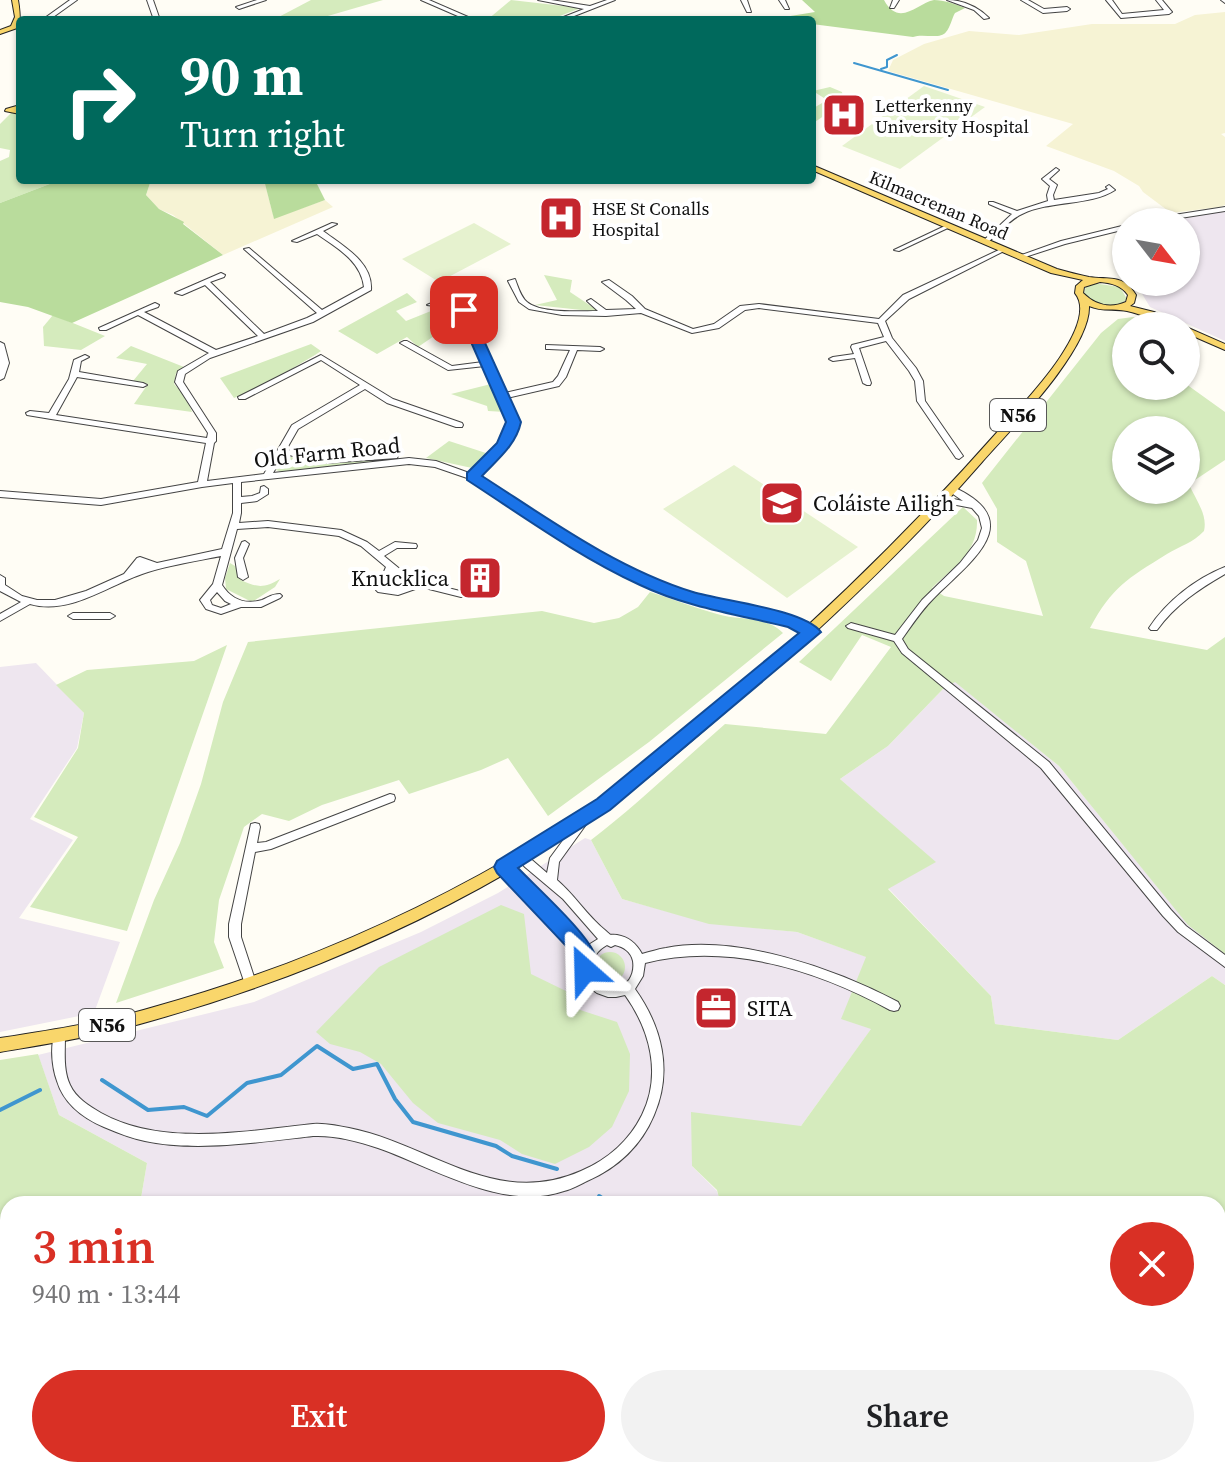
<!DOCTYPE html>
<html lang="en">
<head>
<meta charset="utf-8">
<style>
  :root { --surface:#fff; --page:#f2f2f2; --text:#202124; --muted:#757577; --accent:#d93025 }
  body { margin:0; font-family:"Source Serif 4",serif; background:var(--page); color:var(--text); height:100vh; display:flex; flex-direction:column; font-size:30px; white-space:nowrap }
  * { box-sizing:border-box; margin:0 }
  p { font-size:26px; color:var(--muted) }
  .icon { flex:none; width:44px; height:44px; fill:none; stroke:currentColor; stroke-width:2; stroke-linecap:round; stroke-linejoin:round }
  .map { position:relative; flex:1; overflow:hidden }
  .drawer { position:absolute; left:0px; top:1196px; width:1226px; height:282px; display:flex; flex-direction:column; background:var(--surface); border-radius:24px 24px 0 0; box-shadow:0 2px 6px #0004 }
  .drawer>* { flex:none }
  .top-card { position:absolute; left:16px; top:16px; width:800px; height:168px; border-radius:8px; box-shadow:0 2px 6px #0004; background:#00695c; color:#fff; overflow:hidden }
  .needle { width:52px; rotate:121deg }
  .tools { position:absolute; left:1112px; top:208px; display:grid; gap:16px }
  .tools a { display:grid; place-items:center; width:88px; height:88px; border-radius:50%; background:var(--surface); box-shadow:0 2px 6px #0004; font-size:40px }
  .pin { position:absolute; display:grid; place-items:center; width:68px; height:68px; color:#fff; margin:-34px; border-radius:16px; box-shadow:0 4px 12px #0006 }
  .me { position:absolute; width:88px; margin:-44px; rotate:335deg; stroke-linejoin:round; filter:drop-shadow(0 0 6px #0008) }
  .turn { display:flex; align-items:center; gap:28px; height:168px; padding:0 32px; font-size:36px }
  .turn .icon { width:104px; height:104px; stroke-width:2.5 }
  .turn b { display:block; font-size:56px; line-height:68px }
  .round { display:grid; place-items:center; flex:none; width:84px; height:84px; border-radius:42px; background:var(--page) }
  .summary { display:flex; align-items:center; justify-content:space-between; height:136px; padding:0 32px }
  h1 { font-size:48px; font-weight:600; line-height:60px; color:var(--accent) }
  .button { display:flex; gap:16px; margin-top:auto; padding:16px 32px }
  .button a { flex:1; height:92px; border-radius:48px; background:var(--accent); color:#fff; font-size:32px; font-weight:600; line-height:92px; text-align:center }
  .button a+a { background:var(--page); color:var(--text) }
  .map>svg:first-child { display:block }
</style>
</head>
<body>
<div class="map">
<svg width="1225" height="1477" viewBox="0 0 1225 1477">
  <rect width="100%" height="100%" fill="#fffdf5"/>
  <g fill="#eee6ef">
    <path d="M1225,211V341L1150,307L1135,282H1186V222H1165Z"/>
    <path d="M36,663L84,713L77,748L30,819L73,840L19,918L120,942L94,1013L0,1032V667Z"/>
    <path d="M955,681L1059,766L1188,924L1225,954V985L1212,976L1118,1040L995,1024L991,996L888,888L935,862L840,779L888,746L943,689Z"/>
    <path d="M585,838L591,840L622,899L709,923L797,932L867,957L872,1028L801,1126L692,1166L717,1191L719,1198L730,1204H140L147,1163L59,1115L38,1055L254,1002L421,932L498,893Z"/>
    <path d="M129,1470H769L763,1477H123Z"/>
  </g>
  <g fill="#f6f3d4">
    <path d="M1225,12V133L1221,134L1225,137V205L1220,207L1171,213L1143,192L1139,186L1114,171L1046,146L1073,124L888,71L893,60L924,44L969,31L1019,35L1092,24H1175L1195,15Z"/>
    <path d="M151,180H264L274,218L325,200L333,207L223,255L173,215L159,209L146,195Z"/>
  </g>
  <g fill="#d5ebbd" fill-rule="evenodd">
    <path d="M311,0H383L314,20H273Z"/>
    <path d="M511,0L581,8L549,20H487Z"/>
    <path d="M830,87L842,92L844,102L812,124V109L827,100L813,91Z"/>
    <path d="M20,112V156L17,158L20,159V180H60L0,203V161L9,157L10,150L0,148V124L11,113Z"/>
    <path d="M544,275L572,280L570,292L600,312L535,305L557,300Z"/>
    <path d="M1093,283L1120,287L1127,299C1113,312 1096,305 1084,293L1086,286Z"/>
    <path d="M407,293L417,302L396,311L406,321L446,305L457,308L466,327L440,332L418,347L407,337L377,354L338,331Z"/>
    <path d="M53,315L105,336L81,350L44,346L43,327Z"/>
    <path d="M1133,317L1160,326H1126V386L1186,384L1225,412V460L1189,484C1195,499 1208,514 1204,531C1193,543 1180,546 1167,554C1127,579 1112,587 1090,628L1207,650L1225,637V954L1188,925L1059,766L955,682L943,689L888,746L840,779L936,862L888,889L991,996L995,1024L1118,1040L1212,976L1225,985V1477H763L769,1470H1218V1204H730L719,1198L717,1190L692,1166L691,1112L801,1126L871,1029L841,1019L866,957L797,932L709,924L622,899L591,840C638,804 680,763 725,724L826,734L891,647L862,635L831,681L799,662L963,507L977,520C978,553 953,567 932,588L944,596L1043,616L1026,561L997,542V509L982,483L1101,333L1118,319ZM1126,430H1186V490H1126Z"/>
    <path d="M311,344L321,351L315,355L261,387L234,398L220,378Z"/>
    <path d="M131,346L184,367L176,373L174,384L186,397L192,412L134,404L148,384L133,381L147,364L116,358Z"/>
    <path d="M491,384L505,412L488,411L487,406L451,394Z"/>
    <path d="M449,441L489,454L472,468L426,458Z"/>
    <path d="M286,456L322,462L397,459L281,472L274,469Z"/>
    <path d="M230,563L235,566L241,580C257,588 265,588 280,579L275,587L252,602L226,589L225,578Z"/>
    <path d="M650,592C673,599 695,608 717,614C740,621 765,615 783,633L649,742L548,816L508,758L481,770L409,794L399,780L322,805L289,821L262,814L244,827L219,900L214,942L224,968L116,1003L154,900L180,843L201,784L223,702L248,642L542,611L594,623L619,618L638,607Z"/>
    <path d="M227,645L127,931L30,907L78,837L34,817L78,748L84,713L56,685L87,670L194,661Z"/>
    <path d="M501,905L524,914L531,974L568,992L574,1008L617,1022L630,1054L629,1091L612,1127L589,1147L555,1164L522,1154L500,1140L438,1123L413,1103L381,1064L360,1052L330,1044L316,1032L379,967Z"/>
    <circle cx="610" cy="967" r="15"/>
    <path d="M38,1054L59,1115L147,1163L140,1204H8V1470H129L123,1477H0V1060Z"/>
  </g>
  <g fill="#b9dc9c">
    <path d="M802,0H884C899,28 918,3 934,0C944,0 955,4 965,8L955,13C952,18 950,28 946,32C940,40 923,33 913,37L812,24V20L772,19L815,12Z"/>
    <path d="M60,180H151L146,195L159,209L184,222L183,224L223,255L72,323L28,307L0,302V203Z"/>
    <path d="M264,180H315L325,200L274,219Z"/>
  </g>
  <g fill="#e6f2cf">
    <path d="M924,86L985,107L900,169L842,146Z"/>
    <path d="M474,223L511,244L439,282L402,259Z"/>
    <path d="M734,465L858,547L787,598L663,509Z"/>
  </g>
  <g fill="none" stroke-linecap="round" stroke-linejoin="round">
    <g stroke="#3f96cf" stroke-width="2">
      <path d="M854,63L948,90"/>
      <path d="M881,69L887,67V60L897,55"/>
    </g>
    <g stroke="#3f96cf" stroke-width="4">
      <path d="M102,1080L148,1110L184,1107L207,1116L247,1083L281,1075L317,1046L353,1069L377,1064L395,1099L413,1122L496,1146L512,1156L557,1169"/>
      <path d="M0,1110L40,1090"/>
      <path d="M599,1196L611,1204"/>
      <path d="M688,1204L719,1198L730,1204"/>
      <path d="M1011,1470L1016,1477"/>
    </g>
    <g stroke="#444" stroke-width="2">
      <g id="minor">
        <path d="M70,0H77L49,20H42Z"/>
        <path d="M147,0H153L160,20H154Z"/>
        <path d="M257,0H266L239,9L236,7Z"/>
        <path d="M421,0H429L475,20H467Z"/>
        <path d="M538,0H551L590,6L607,0H615L564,20H556L584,9Z"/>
        <path d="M741,0H747L751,12H747Z"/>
        <path d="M779,0H785L789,9H785Z"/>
        <path d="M893,0H899L894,8H890Z"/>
        <path d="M947,0C963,0 978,7 989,18L984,19L974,10Z"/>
        <path d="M1021,0H1028L1044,9L1067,7L1070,9L1067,11L1043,13Z"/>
        <path d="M1106,0H1112L1122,14L1164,10L1156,0H1162L1172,12L1169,14L1121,18Z"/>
        <path d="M1221,0H1225V3Z"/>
        <path d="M1056,168L1059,170L1049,179L1057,185L1053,195L1054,200L1099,193L1108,189L1106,187L1109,185L1115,190C1091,206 1051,200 1022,214C1009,220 998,234 987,243H983V241L1012,214L989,204V202H993L1017,211L1048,201L1047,195L1050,186L1042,179Z"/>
        <path d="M1225,207V211L1155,222H1139L1142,220Z"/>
        <path d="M332,223L337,224L323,231C343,246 373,262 371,290L313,322L210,358L185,374L183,382L216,433V441L214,443L207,481L264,474L292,425L360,385L321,360L245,399H239L238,397L321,355L393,399L462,423L463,425L462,427H456L387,403L365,389L298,429L286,450L326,457L394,453L398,456L397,458L326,463L284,454L273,473L409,458L436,461L472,474L500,444L510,422L485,366L448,370L400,343L404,341H407L452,366L483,362C478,349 465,309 452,305C444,302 435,307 427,305C441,298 456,298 468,310L491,361L494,363L492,365L505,393L553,382L558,376L570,350L549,349H546V345L600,347L604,349L600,351L577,350L566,377L559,386L507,398L518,422C511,445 495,461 478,477L583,544L650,580L677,590L795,620L815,630L817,632L815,634H809L789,625L675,596L644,584L577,548L470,479L435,467L409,464L241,482V497L252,496L260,493L261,487L264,486L268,489V494L257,501L241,503V513L239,523L268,521L341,530L367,542L379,551L395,542L416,544L417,546L416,548H397L384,556L412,579L464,592L466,594L464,596L461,597L421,587L398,595L378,592L376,590L386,567L361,546L339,536L268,527L237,529L222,585C231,599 245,605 262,600C269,597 272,594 280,594L282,596L280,598L261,607H241L221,614L206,609L200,600L213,584L221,556C196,561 171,565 148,572C111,583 71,616 30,604L0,621V614L21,602L0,591V575L5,578V585L22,596L37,600H55L86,591L124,574L137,558L140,557L157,563L222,549L233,513V483L202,487L101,505L0,497V491L101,499L198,482L206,443L51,419L27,415L26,413L30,411L49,413L69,379L74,360L85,355L89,357L81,361L79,372L143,383L147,385L143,387L77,377L56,415L207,438L208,433L175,382L178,371L209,353L138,315L106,330H100L99,328L155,303L159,305L158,307L144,312L216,350L258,336L205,285L182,295L175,293L221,273L225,275L224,277L210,282L264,334L307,318L317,313L244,249L249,248L322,310L364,287C361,261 337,248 317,234L297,242L292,241ZM393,573L406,583L410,584L398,589L387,587ZM217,592L225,601L231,604L221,608L212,605L210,600Z"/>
        <path d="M947,225L952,226L899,251L894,250Z"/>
        <path d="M1126,225V229L1065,244L1022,258L1016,257L1061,241Z"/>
        <path d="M1001,249L1006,250L909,299L885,321L892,338L916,368L923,381L925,401L963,456L959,459L956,458L917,401L915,381L909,371L886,341L859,348L871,383L870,385H867L863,383L855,358L833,361L829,359L833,357L854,354L851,347L852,345L884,337L878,323L759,308L745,310L719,328L692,333L641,313L606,316L562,315L529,309L519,302L508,281L515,279C518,287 521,297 527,302C541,314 580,311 598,311L587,301L591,299L606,310L636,309L626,300L602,282L609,280L632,296L645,309L693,329L714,324L740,306L759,304L879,319L903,295Z"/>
        <path d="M0,342L4,344L9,363L4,378L0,380Z"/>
        <path d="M953,487C1031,522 967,564 933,599C921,611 912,625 902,639L908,649L1049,762L1171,910L1186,926L1225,955V967L1178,932L1163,916L1041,768L902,653L894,641L848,628L846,626L851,623L895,635L922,600L960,563L978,540L982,528L979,516L972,508L941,502L940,500L944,497L963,501L950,492V488Z"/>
        <path d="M245,541L249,544L243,558L248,577L243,580L238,577L235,558L242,542Z"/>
        <path d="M1225,567V574C1199,589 1175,605 1157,630H1151L1149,628C1167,601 1195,579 1225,567Z"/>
        <path d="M73,613H110L115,616L110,619H73L68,616Z"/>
        <path d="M390,794L394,795L395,798L394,801L271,849L255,852L241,924V937L256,983L254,987L250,988L246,987L229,937V924L251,824L255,823L259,824L260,827L257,843L266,842Z"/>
        <path d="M585,815L589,816L590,819L559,862L557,880C575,895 587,916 606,931C613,937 608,934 617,935C629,937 636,943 642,954C650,952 658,949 666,948C737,934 836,969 898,1002L900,1006L898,1010L894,1011L890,1010C817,970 728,942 645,963L643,976L635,989C662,1027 673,1071 654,1115C641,1146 617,1168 587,1181C579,1185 572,1189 564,1191C503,1212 435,1168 378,1148C358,1141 334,1135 313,1136C261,1142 196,1152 145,1141C131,1138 118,1133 104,1127C83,1118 64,1104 57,1081C52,1067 50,1047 55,1032L59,1031L63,1032L65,1036C65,1052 63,1070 70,1085C76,1098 89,1106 101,1113C162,1147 247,1131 313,1124C325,1123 337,1126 349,1128C430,1144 495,1209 581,1171C607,1160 629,1141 642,1115C662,1074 650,1030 625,995L616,997H608L597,993L590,988L582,974L581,962L547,917L499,867L500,864L504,862L508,864L555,911L586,950L590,944L598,939L563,899L525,867L516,857L517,854L521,853L525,854L547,873L550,858L581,816ZM607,945L611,947L615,945C624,947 631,952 633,961C634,968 633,974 629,980C608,1004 573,964 607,945Z"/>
      </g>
    </g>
    <g stroke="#222" stroke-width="2">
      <g id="major">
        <path d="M12,0H18C20,11 20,19 20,27L0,34V30L11,26L15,17Z"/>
        <path d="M20,105V114L5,111L6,109Z"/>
        <path d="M812,165L1057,269C1068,272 1079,275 1089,277C1110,280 1123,274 1136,295L1134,303L1130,306L1154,312L1182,326C1163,326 1146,315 1127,311C1113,308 1103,312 1089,306C1091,349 1011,429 982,462C901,555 811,639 717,719C677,753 638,788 594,818C461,909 309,976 154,1020C104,1035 52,1043 0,1052V1038C52,1030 104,1022 154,1007C306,965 451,899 583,813C626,784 666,748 706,715C811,627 909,532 1000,429C1022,405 1101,325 1075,293L1076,286L1083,280L1051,273L812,170ZM1100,282C1111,283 1121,285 1128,295L1126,302C1110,309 1095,305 1083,293L1084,287Z"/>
        <path d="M1186,327L1225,344V350L1186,333Z"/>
      </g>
    </g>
    <use href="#minor" fill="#fff" fill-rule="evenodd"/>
    <use href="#major" fill="#f9d66b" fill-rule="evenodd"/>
  </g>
  <path fill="#1a73e8" stroke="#114b97" stroke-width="2" d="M459,308L470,310L521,422C516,445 498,459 482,476C549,519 616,568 693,592C722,601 804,609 821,632L610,810L518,868C536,887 591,936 596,958C597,964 595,971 593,976L585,979L578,976L576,960L569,949L497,873L494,867L497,861L597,799L799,633L788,627C739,615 686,607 640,585C579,557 524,517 467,480V473L497,443L506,422L457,310Z"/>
  <defs>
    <g id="hospital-square" transform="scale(2.3)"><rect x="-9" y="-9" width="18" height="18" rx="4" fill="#c4262e" stroke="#fff"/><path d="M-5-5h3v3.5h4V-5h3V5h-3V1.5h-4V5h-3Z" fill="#fff"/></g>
    <g id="school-square" transform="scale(2.3)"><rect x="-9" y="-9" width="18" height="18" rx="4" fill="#c4262e" stroke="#fff"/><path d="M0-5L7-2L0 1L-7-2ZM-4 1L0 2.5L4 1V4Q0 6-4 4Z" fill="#fff"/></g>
    <g id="building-square" transform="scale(2.3)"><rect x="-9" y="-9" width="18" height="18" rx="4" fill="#c4262e" stroke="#fff"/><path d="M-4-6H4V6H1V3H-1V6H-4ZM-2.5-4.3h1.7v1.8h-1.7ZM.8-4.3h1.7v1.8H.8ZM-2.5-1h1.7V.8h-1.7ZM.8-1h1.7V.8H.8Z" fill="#fff"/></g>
    <g id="office-square" transform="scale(2.3)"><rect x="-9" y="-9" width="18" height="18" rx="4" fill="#c4262e" stroke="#fff"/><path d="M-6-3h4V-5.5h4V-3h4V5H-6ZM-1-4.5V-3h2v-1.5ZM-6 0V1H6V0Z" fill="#fff"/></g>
  </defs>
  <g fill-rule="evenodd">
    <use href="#hospital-square" x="844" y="115"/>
    <use href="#hospital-square" x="561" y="218"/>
    <use href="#school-square" x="782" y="503"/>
    <use href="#building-square" x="480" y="578"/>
    <use href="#office-square" x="716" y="1008"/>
  </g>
  <g text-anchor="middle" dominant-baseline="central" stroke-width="8" stroke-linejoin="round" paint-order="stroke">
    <g font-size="18" fill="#111" stroke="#fff" text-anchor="start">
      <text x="875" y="105">Letterkenny<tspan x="875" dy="21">University Hospital</tspan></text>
      <text x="592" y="208">HSE St Conalls<tspan x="592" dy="21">Hospital</tspan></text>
    </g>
    <g font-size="18" fill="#111" stroke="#fff">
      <text transform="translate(939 205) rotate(23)">Kilmacrenan Road</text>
    </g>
    <g fill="#fff" stroke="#585858" stroke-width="2">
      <rect x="990" y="399" width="56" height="32" rx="6"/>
      <rect x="79" y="1009" width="56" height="32" rx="6"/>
    </g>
    <g font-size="20" font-weight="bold" fill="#111">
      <text x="1018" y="415">N56</text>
      <text x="107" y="1025">N56</text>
    </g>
    <g font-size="22" fill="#111" stroke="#fff">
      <text transform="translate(327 452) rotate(-6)">Old Farm Road</text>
    </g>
    <g font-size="22" fill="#111" stroke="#fff" text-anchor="start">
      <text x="813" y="503">Coláiste Ailigh</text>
      <text x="449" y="578" text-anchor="end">Knucklica</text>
      <text x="747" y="1008">SITA</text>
    </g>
  </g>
</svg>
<div class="tools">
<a><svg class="needle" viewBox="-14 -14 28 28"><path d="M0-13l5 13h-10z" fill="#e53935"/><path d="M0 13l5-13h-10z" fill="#757577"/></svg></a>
<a><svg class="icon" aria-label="search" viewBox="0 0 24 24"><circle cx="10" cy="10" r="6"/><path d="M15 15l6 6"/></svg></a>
<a><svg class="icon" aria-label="layers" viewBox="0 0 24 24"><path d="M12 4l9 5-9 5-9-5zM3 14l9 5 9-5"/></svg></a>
</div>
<div class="pin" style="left:464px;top:310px;background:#d93025"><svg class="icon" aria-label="arrive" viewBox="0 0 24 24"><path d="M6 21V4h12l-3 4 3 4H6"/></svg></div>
<svg class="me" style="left:585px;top:970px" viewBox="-20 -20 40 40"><path d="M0-17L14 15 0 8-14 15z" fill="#1a73e8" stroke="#fff" stroke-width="4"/></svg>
<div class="top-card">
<div class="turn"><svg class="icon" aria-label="right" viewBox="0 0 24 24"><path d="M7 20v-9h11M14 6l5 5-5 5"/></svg><div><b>90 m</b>Turn right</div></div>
</div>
<section class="drawer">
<div class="summary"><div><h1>3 min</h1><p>940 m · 13:44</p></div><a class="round" style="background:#d93025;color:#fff"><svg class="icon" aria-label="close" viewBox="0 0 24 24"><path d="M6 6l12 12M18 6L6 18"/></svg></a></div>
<div class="button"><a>Exit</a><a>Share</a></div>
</section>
</div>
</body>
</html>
